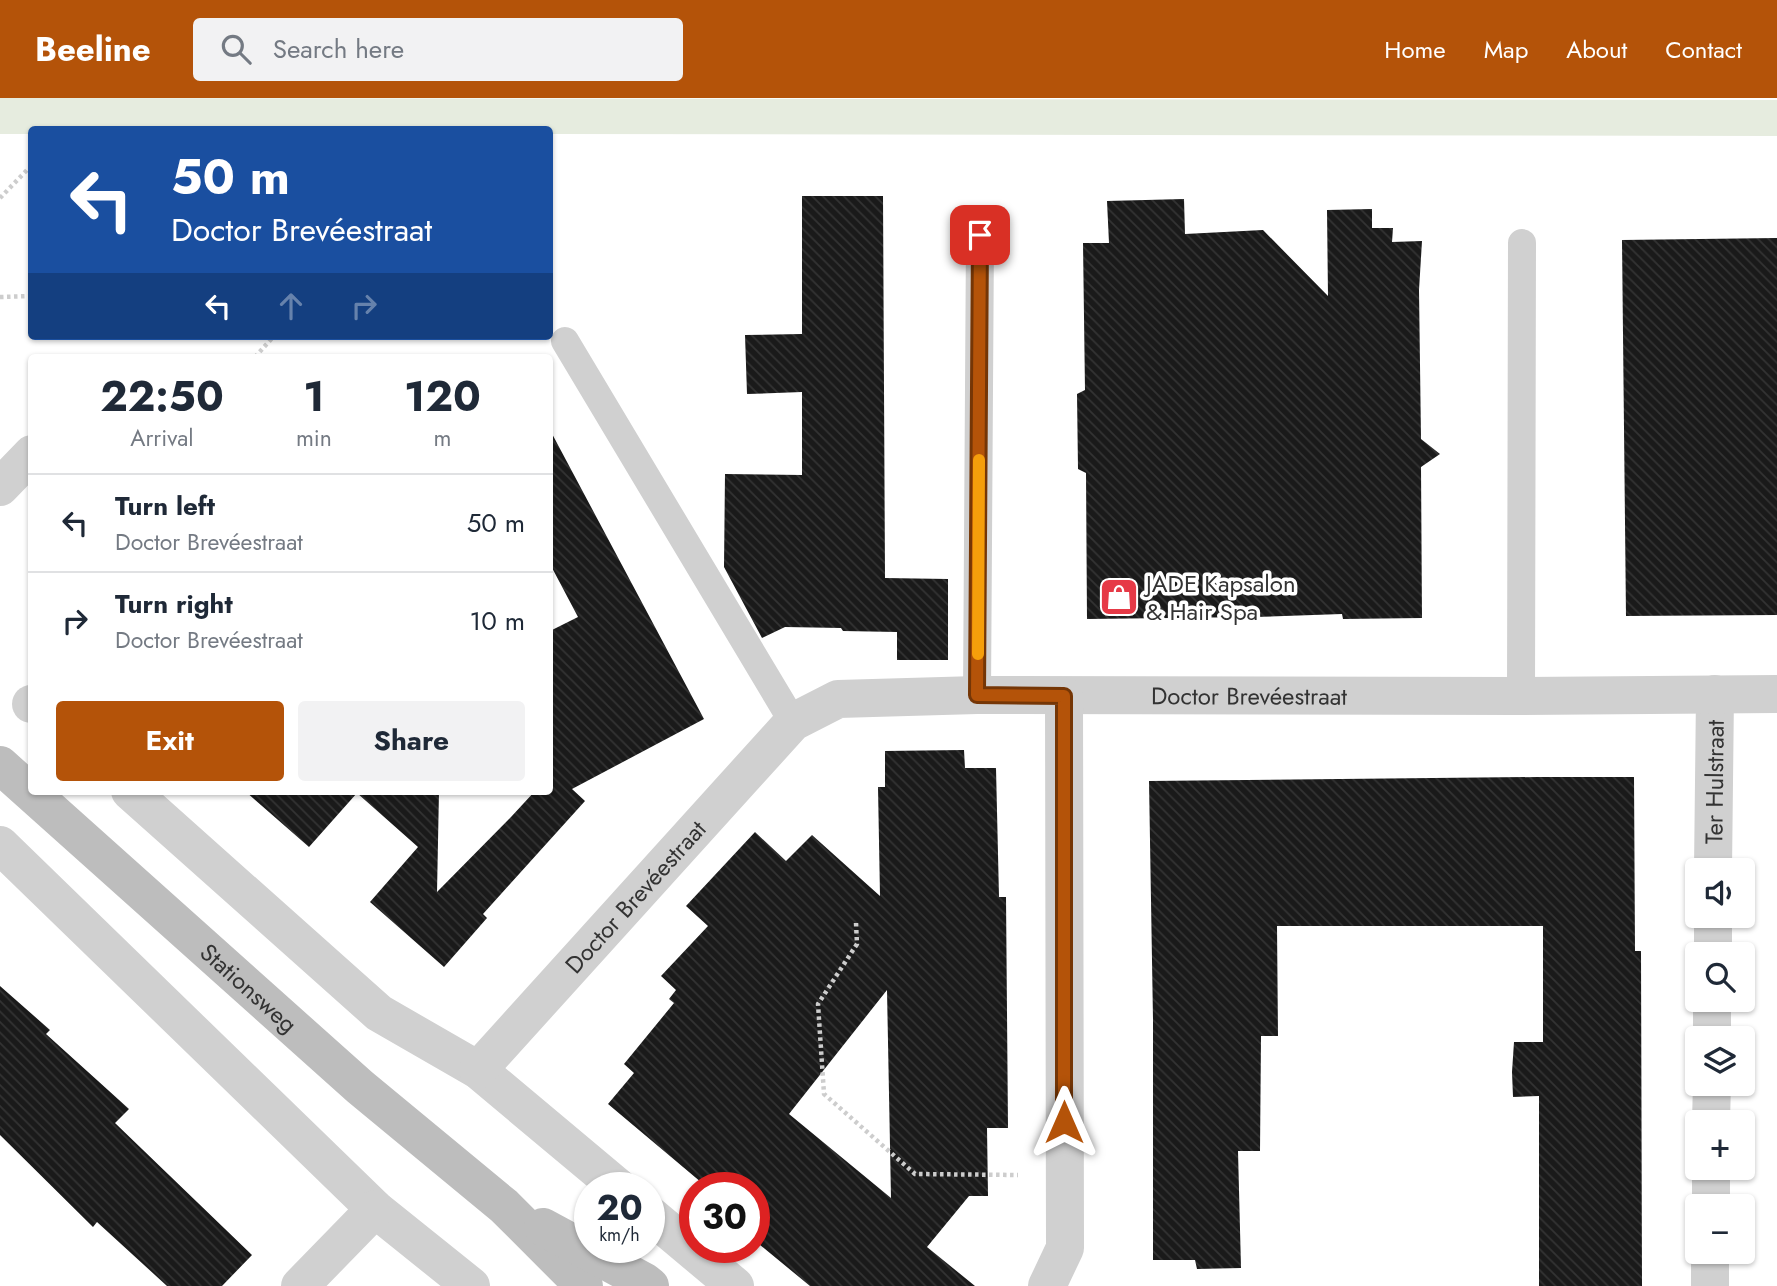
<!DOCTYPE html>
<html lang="en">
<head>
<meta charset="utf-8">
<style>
  :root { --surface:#fff; --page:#f2f2f3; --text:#1f2937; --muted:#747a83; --line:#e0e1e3; --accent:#b45309 }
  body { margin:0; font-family:Jost,sans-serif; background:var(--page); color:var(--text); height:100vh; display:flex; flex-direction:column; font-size:26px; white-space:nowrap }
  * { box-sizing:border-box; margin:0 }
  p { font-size:23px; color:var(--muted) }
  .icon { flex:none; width:38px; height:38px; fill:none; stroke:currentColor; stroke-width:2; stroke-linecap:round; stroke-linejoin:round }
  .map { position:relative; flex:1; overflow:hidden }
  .side { position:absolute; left:28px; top:256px; width:525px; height:441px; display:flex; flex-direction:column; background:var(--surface); border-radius:7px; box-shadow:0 2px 5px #0004 }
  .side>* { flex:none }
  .guide { position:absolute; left:28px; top:28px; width:525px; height:214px; border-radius:7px; box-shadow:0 2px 5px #0004; background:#1a4fa0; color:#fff; overflow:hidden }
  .fabs { position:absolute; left:1685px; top:760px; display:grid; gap:14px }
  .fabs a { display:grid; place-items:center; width:70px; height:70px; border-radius:7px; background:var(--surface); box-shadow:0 2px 5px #0004; font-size:35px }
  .speed { position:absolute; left:574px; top:1074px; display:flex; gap:14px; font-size:35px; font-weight:700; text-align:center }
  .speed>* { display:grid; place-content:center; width:91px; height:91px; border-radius:50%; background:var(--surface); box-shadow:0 2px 5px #0004; line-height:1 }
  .speed small { font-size:18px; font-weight:400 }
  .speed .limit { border:10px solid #d22; background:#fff; color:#111 }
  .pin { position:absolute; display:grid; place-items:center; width:60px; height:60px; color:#fff; margin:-30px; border-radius:14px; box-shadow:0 4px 10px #0006 }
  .me { position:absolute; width:77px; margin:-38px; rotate:0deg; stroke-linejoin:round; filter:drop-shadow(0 0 5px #0008) }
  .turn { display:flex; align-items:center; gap:24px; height:147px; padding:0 28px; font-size:32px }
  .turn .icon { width:91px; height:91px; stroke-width:2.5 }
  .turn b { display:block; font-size:49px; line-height:60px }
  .lanes { display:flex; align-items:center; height:66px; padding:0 28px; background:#0003; justify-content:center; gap:35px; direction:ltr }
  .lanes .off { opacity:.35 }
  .eta { display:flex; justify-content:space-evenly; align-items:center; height:119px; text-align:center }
  .eta b { font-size:42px; font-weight:700; line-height:49px }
  .primary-button { display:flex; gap:14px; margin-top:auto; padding:14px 28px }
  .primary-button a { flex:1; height:80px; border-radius:7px; background:var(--accent); color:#fff; font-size:28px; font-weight:700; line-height:80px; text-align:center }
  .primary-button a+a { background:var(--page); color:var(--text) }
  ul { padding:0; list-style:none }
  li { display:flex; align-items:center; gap:21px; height:98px; padding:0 28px; border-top:2px solid var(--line) }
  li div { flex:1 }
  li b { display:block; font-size:26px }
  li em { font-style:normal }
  header { display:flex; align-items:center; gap:42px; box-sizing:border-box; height:98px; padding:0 35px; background:var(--accent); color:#fff }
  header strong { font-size:33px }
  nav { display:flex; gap:38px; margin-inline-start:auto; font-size:24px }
  .search { width:490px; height:63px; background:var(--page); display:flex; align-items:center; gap:18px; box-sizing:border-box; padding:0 24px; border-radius:7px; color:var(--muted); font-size:26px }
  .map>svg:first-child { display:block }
</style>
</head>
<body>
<header>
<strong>Beeline</strong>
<div class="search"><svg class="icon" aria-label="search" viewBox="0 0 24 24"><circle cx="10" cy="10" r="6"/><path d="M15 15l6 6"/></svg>Search here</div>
<nav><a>Home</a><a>Map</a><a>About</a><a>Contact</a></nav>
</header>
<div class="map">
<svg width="1777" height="1188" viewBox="0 0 1777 1188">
  <defs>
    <pattern id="building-back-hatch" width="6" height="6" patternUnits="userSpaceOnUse" patternTransform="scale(1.75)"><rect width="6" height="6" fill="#1a1a1a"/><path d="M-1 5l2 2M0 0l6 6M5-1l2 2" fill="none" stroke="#333"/></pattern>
  </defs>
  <rect width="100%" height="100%" fill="#fff"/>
  <path fill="#e6ecdf" d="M0,0L1777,2V38L550,36V32H32L31,36H0Z"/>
  <g fill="url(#building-back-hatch)" fill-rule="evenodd">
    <path d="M802,98H883L885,480L948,481V562H897V534L843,533L841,530L785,529L762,540L724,469L725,376L802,377V294L747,296L745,237L802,236Z"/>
    <path d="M1184,101L1185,136L1263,132L1328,198L1327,112L1372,111V130H1393L1392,144L1422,143L1419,192L1421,341L1440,356L1421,369L1422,520L1343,521L1342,516L1255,519L1087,521L1086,375L1078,371L1077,296L1085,292L1083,145H1109L1107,103Z"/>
    <path d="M1777,140V517L1626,518L1622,142Z"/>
    <path d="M550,332L704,621L572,691L585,703L483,816L487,820L444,869L370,804L418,749L357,695L309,749L245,693H439L437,794L511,719L535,693H550V533L578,519L550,466Z"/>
    <path d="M964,652L965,670H996L999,799H1006L1008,1030H987L988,1098H969L927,1149L975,1188H810L754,1142V1090H708L608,1006L634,975L624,966L674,905L669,901L676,892L661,878L708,828L686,808L755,734L786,763L812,737L880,798L878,689H885V653ZM887,892L891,1100L789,1016Z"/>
    <path d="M1538,679H1634L1635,853H1641L1642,1188H1539V998L1513,999L1512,974L1514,944H1543V828H1277L1278,938H1261L1260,1053H1238L1241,1170L1197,1171L1195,1162H1153V921L1149,683Z"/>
    <path d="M0,888L50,932L46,936L129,1011L115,1025L252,1157L222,1188H167L97,1124L93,1129L0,1037Z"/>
  </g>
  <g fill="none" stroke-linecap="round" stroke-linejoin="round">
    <g stroke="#cdcdcd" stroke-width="4.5" stroke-dasharray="3.5 3.5" stroke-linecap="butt">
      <path d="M0,100L27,72H32"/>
      <path d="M0,199L32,198"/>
      <path d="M255,259L274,238"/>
      <path d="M856,825L857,846L818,906L824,996L915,1076L1018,1077"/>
    </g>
    <g stroke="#d0d0d0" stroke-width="28">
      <path d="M565,243L793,624"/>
      <path d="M977,597L980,137"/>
      <path d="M1521,598L1522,145"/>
    </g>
    <g stroke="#d0d0d0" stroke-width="38">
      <path d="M0,389L32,356"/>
      <path d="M31,606H32"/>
      <path d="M130,693L379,915L478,972L619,1090"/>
      <path d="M0,747L375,1111L471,1188"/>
      <path id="s1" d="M1713,772L1715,596"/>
      <path d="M1713,856V817"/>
      <path d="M1712,940V901"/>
      <path id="s2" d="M478,972L793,624L838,601L977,597L1521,598L1777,596"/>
      <path d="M1711,1024L1712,985"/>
      <path d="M1711,1108V1069"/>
      <path d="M649,1116L735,1188"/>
      <path d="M300,1188L375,1111"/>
      <path d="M1047,1188L1065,1150L1064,598"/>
      <path d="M1710,1188V1153"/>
    </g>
    <g stroke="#bdbdbd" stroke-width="38">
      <path id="s3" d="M0,667L360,989L504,1108L584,1188"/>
      <path d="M543,1129L645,1184L650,1188"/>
    </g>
  </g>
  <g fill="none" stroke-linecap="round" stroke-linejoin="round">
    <g stroke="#753606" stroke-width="18">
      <path id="route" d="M980,137L977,597L1064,598V1024"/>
    </g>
    <use href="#route" stroke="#b45309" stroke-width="12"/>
    <path stroke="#f59e0b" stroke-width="12" d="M978,556L979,362"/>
  </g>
  <defs>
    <g id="shop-square" transform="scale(2.0125)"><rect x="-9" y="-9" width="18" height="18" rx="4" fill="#e63946" stroke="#fff"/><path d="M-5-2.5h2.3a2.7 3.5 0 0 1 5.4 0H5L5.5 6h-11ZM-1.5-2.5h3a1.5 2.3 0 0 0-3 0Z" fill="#fff"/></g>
  </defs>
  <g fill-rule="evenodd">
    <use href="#shop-square" x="1119" y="499"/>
  </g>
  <g text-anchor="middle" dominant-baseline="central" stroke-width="7" stroke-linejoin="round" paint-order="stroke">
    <g font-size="24" fill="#333" stroke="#fff" text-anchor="start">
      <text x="1146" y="485">JADE Kapsalon<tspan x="1146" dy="28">&amp; Hair Spa</tspan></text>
    </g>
    <g font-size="24" fill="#333" stroke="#fff">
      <text stroke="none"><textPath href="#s2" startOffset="931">Doctor Brevéestraat</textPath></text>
      <text stroke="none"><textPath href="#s1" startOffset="88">Ter Hulstraat</textPath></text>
      <text stroke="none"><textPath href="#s2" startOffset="234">Doctor Brevéestraat</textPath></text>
      <text stroke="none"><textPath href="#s3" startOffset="334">Stationsweg</textPath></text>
    </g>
  </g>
</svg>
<div class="fabs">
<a><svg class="icon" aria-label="sound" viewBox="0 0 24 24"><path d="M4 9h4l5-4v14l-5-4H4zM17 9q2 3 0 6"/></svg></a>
<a><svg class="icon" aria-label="search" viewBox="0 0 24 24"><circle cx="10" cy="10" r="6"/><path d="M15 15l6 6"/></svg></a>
<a><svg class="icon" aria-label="layers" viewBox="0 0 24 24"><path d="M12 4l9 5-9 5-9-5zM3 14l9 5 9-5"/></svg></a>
<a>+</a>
<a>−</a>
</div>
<div class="speed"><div>20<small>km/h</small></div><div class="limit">30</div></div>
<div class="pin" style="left:980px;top:137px;background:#d93025"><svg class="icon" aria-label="arrive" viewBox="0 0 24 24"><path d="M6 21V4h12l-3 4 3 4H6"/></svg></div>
<svg class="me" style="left:1064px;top:1024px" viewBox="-20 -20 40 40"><path d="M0-17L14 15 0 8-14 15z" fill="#b45309" stroke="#fff" stroke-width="4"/></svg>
<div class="guide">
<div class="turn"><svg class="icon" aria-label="left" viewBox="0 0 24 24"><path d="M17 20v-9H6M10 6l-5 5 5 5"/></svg><div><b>50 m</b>Doctor Brevéestraat</div></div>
<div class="lanes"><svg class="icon" aria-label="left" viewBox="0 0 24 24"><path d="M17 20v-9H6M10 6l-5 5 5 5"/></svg><svg class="icon off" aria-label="ahead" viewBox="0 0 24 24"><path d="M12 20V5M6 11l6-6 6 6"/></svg><svg class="icon off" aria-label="right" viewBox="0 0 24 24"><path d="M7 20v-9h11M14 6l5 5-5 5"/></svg></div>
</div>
<section class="side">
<div class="eta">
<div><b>22:50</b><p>Arrival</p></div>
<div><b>1</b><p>min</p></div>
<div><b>120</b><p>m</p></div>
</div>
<ul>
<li><svg class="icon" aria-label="left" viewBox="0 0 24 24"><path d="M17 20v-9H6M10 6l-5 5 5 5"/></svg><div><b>Turn left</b><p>Doctor Brevéestraat</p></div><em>50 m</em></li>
<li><svg class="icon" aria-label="right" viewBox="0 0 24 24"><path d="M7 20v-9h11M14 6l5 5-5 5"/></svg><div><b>Turn right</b><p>Doctor Brevéestraat</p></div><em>10 m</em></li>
</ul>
<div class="primary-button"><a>Exit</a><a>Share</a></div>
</section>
</div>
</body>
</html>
